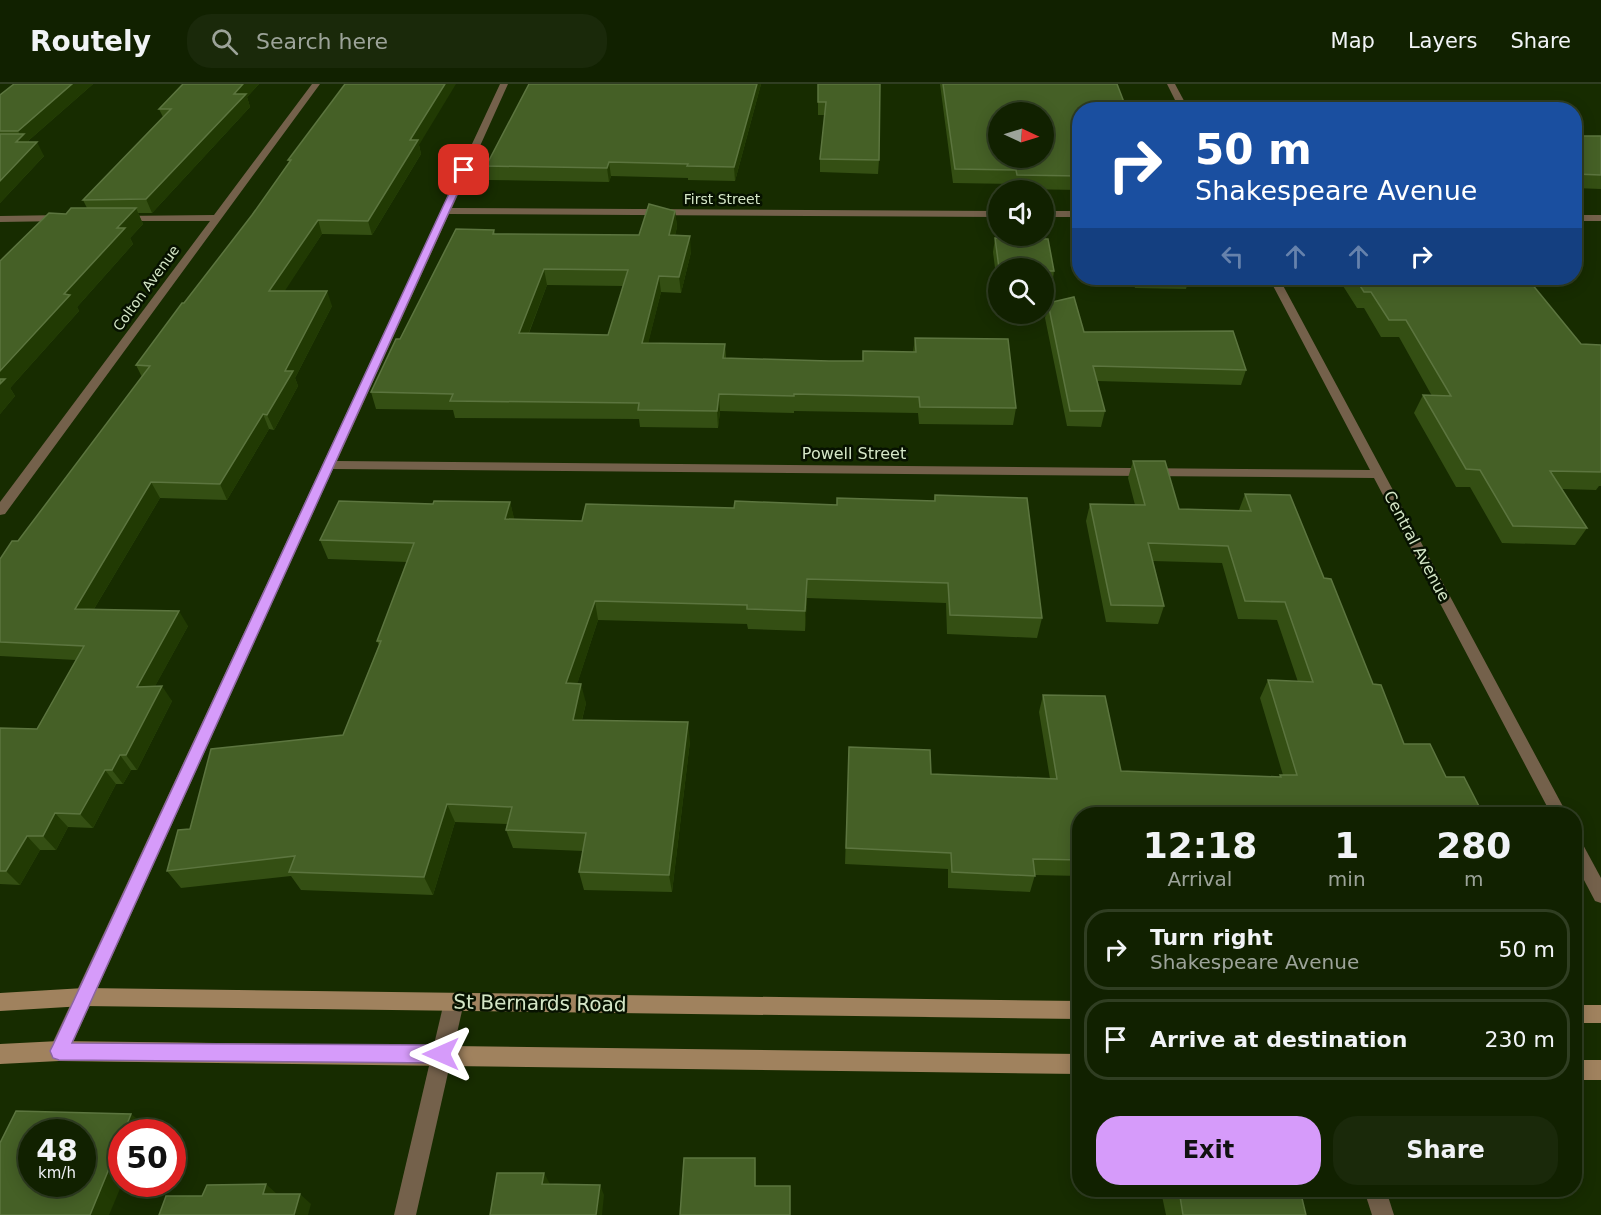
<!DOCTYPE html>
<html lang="en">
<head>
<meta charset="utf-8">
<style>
  :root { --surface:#112100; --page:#1a290a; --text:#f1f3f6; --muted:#9ca399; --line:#303e22; --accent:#d69bfa }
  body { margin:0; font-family:"DejaVu Sans",sans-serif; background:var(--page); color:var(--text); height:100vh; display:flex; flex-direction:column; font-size:22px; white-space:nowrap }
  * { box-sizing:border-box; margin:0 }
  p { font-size:20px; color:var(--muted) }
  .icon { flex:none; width:33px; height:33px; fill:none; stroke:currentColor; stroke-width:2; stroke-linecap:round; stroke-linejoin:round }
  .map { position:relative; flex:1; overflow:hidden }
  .sheet { position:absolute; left:1072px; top:723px; width:510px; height:390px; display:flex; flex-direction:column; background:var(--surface); border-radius:24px; box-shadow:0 3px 15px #0003,0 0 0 2px var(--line) }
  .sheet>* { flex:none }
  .top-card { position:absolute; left:1072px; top:18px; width:510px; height:183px; border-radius:24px; box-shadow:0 3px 15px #0003,0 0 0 2px var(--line); background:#1a4fa0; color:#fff; overflow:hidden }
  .needle { width:39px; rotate:94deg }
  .fabs { position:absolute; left:988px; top:18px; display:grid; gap:12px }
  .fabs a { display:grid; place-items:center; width:66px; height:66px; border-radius:50%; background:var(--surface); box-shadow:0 3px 15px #0003,0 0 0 2px var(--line); font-size:30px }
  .speed { position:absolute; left:18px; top:1035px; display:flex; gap:12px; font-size:30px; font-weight:700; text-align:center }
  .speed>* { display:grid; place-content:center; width:78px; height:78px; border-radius:50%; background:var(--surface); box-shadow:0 3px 15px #0003,0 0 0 2px var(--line); line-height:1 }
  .speed small { font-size:15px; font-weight:400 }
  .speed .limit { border:9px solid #d22; background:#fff; color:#111 }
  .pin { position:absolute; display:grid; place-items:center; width:51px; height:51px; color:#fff; margin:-26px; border-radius:12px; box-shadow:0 3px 9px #0006 }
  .me { position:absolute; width:66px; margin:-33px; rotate:270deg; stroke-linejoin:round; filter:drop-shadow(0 0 4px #0008) }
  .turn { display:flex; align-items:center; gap:21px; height:126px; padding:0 24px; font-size:27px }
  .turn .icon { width:78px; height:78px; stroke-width:2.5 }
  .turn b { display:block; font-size:42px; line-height:51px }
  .lanes { display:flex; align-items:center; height:57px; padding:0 24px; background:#0003; justify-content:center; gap:30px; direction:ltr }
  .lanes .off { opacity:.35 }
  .eta { display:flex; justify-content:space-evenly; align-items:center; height:102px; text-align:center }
  .eta b { font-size:36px; font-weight:700; line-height:42px }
  .cta { display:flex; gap:12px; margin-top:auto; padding:12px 24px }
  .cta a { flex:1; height:69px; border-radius:24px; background:var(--accent); color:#111; font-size:24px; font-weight:700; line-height:69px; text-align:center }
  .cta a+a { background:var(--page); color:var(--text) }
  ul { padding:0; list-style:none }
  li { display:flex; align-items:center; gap:18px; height:81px; margin:0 12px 9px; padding:0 12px; border:3px solid var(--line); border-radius:24px }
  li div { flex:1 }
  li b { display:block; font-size:22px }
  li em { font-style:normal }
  header { display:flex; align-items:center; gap:36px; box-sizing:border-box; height:84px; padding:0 30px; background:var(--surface); border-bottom:2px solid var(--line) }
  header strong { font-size:28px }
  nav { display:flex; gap:33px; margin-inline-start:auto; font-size:21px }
  .search { width:420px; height:54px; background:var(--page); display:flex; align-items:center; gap:15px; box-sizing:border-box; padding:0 21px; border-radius:24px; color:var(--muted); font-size:22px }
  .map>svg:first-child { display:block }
</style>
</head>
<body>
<header>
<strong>Routely</strong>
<div class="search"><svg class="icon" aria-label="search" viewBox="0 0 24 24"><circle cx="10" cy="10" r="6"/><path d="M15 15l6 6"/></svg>Search here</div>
<nav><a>Map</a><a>Layers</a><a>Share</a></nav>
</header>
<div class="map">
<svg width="1601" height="1131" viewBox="0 0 1601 1131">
  <rect width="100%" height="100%" fill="#172c00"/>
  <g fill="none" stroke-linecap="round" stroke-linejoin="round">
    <g fill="#74614b" fill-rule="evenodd">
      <path d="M312,0H320L5,430L0,431V418L210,137H120L117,136V132L214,131Z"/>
      <path d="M500,0H508L452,124L999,127V133L449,130L337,377L1370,386L1269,194H1279L1567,730H1551L1374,394L333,385L66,974L59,977L52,974L49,967L52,960Z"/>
      <path d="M1167,0H1175L1189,26H1180Z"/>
      <rect x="1044" y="127" width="36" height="6"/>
      <rect x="1575" y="131" width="26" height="6"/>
      <path d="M0,132L63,131L68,134L63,137L0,138Z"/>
      <path d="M1575,755L1581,757L1601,794V819L1595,817L1575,779Z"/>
      <path d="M454,909L461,911L464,918L416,1131H394L444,918L447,911Z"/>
      <path d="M1364,1106H1386L1394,1131H1372Z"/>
    </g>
    <g fill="#a0825e" fill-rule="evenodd">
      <path d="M84,904L1080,917V935L84,922L0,927V909Z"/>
      <rect x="1575" y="921" width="26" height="18"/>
      <path d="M59,957L1080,970V990L59,977L0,980V960Z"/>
      <rect x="1575" y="976" width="26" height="20"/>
    </g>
  </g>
  <g fill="#344f13" fill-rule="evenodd">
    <path d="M14,0H93L28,57L44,72L0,119V11Z"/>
    <path d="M183,0H259L247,13L250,23L152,129H138L143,140L130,154L133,160L77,223L79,227L10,304L15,312L0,330V177L87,124L83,116L163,33L159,25Z"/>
    <path d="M529,0H761L735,97L688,96V94L611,92L609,98L489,96L486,82Z"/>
    <path d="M818,0L879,76L878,90L820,88V75L825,31H818Z"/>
    <path d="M940,0H1117L1080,26V106L1015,105L1014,100L953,99Z"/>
    <path d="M1575,52H1601V105L1575,104Z"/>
    <path d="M419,61L421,70L372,151L322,150L284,207L332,222L295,294L298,302L274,346L269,345L227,416L160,414L94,525L188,542L155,602L172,617L137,686H131L123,700H116L93,744L68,743L56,766H40L20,801L0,800V644L37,645L76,576L0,572V475L18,457L142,293L136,281L252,131L289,78L288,76Z"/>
    <path d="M675,127L677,143L675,151L691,168L681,209L661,208L648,259L725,260L726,274L829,277H862L913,268L915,254L1016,324L1013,341L919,340L918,329L794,327V329L720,327L718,344L640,343L639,335L455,334L453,326L376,325L371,308L494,146L495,150L639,151ZM547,201L623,202L608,251L529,249Z"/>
    <path d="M995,154L1054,187L1052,202H1044V184H999V200H997L993,168Z"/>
    <path d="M1131,194H1189L1186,205L1135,204Z"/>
    <path d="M1338,194H1527L1581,260L1601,261V402H1599L1596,406L1562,405L1587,444L1575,461L1502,459L1470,403H1456L1414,329L1423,311L1432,312L1399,253H1381L1364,224H1357Z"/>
    <path d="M1048,219L1084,248L1246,286L1241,301L1097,297L1105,327L1101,343L1067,342L1045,234Z"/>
    <path d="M1133,377L1179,425L1239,426L1245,410L1324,494L1373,600L1404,660L1446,693L1080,730V792L1035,791L1030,808L948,804V785L845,780L849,663L931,690L1050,695L1039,628L1043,611L1121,687L1279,693L1280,691H1283L1260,614L1268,596L1298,598L1277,536L1238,535L1222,479L1153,477L1164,522L1158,540L1106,538L1086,437L1090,420L1135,421L1128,394Z"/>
    <path d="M935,411L1042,534L1037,554L947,550L946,519L807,514L805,547L748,545L747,540L598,536L577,600L586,619L582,636L690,657L672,808L584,806L579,788L583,767L513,764L506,746L507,740L455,738L433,811L301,806L291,792L181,804L167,787L190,745L343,651L379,561L377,557L407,478L328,475L320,456L433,420L510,418L514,435L582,437L734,424L934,417Z"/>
    <path d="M1167,1106H1300L1306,1131H1166L1162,1112Z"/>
  </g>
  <g fill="#213a03">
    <path d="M72,0H93L28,57L31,63L16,58L21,53L18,47Z"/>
    <path d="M243,0H259L247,13L250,23L152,129L146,115Z"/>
    <path d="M445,0H456L419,61L421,70L372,151L368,137L410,56Z"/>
    <path d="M757,0H761L735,97L734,83Z"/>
    <path d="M37,58L44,72L0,119V97Z"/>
    <path d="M609,78L611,92L609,98L607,84Z"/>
    <path d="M136,124L143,140L130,154L133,160L77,223L79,227L10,304L15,312L0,330V287L64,210L117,144Z"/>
    <path d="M675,127L677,143L671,167L669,151Z"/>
    <path d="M318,136L322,150L275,222L269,207Z"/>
    <path d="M690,152L691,168L681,209L679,193Z"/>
    <path d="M544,185L547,201L522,266L519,249Z"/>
    <path d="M659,192L661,208L644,276L642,259Z"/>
    <path d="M327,207L332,222L295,294L298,302L274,346L267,331L285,287Z"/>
    <path d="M719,310L720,327L718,344L717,327Z"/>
    <path d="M263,330L269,345L227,416L220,400Z"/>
    <path d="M151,398L160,414L85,540L75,525Z"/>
    <path d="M510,418L515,438L505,435Z"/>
    <path d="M807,495V514L805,547V527Z"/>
    <path d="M595,517L598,536L571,619L566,599Z"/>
    <path d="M179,527L188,542L147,617L137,603Z"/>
    <path d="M581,600L586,619L577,655L573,636Z"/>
    <path d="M162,602L172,617L137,686L126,671Z"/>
    <path d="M688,638L690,657L672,808L669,791Z"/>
    <path d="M120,671L131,686L123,700L112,686Z"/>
    <path d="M105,686L116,700L93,744L80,730Z"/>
    <path d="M447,720L455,738L433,811L424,793Z"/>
    <path d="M55,729L68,743L56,766L43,752Z"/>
    <path d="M27,752L40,766L20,801L6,787Z"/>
    <path d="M131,1030L145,1041L142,1048H124Z"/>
    <path d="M122,1053V1100L109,1131H90Z"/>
    <path d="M755,1074L756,1084V1112L755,1102Z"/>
    <path d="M544,1089L550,1100L548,1110L542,1100Z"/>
    <path d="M266,1100L278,1111L263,1110Z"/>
    <path d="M600,1101L604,1111L602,1131H596Z"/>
    <path d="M300,1110L311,1120L308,1131H294Z"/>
  </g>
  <g fill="#456026" stroke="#5c753f" stroke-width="1.5" fill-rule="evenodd">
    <path d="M14,0H72L18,47H0V11Z"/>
    <path d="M183,0H243L234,10H246L146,115L83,116L171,25H159Z"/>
    <path d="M345,0H445L410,56H418L368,137L318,136L269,207H327L285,287H293L267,331L263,330L220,400L151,398L75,525L179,527L137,603L162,602L126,671H120L112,686H105L80,730L55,729L43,752H27L6,787H0V644L37,645L84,562L0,558V475L12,457H18L150,282L136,281L182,219H184L252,131L291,76H288Z"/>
    <path d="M529,0H757L734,83L687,82L688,80L609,78L607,84L486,82Z"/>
    <path d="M818,0H880L879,76L820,75L826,18H818Z"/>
    <path d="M943,0H1117L1127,26H1080V92L1017,91L1016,86L955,85ZM999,28H1044V74H999Z"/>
    <path d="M0,50H24L16,58H37L0,97Z"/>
    <path d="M1575,52H1601V91L1575,90Z"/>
    <path d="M649,120L675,127L669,151L690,152L679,193L659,192L642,259L725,260L723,274L829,277H863V267L916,268L915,254L1008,255L1016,324L920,323L919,313L794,310V312L719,310L717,327L638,326L639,319L450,317L453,310L371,308L396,255H400L456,145L494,146L493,150L639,151ZM544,185L628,186L608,251L519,249Z"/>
    <path d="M71,124H136L117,144H125L64,210L70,211L0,287V177L49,129L66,130Z"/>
    <path d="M995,154L1048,155L1054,187H1044V184H999Z"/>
    <path d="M1355,194H1527L1581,260L1601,261V388L1550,387L1587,444L1513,442L1480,386L1466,385L1423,311L1451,312L1406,236H1389L1371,208H1364Z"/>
    <path d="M1074,213L1084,248L1233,247L1246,286L1093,282L1105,327H1070L1048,219Z"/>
    <path d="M0,295H5L0,300Z"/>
    <path d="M1133,377H1165L1179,425L1251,427L1245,410L1290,411L1324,494L1331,495L1373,600L1381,601L1404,660H1430L1446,693H1464L1483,730H1080V776L1033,775L1035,792L952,788L951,769L846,764L849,663L930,666L931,690L1057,695L1043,611L1105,612L1121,687L1281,693L1280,691H1297L1268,596L1313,598L1285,518L1245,517L1228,462L1148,459L1164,522L1111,521L1090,420L1145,421Z"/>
    <path d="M935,411L1027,414L1042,534L950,531L948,499L807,495L805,527L747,525V521L595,517L566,599L581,600L573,636L688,638L669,791L579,788L586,749L506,746L512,723L447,720L424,793L289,788L295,772L167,787L178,746L190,745L211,665L343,651L381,557H377L414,459L320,456L339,417L433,420L434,417L510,418L505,435L582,437L586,420L734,424L735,417L837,421V414L935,417Z"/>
    <path d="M16,1027L131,1030L124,1048H122V1053L90,1131H0V1059ZM32,1048H82V1100H32Z"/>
    <path d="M684,1074H755V1102H790V1131H680Z"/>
    <path d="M497,1089H544L542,1100L600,1101L596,1131H490Z"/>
    <path d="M266,1100L263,1110H300L294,1131H159L166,1112H202L207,1101Z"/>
    <path d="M1179,1106H1300L1306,1131H1183Z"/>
  </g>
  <path fill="#d69bfa" stroke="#8b65a2" stroke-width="1.5" d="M464,84L468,86L72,959L441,961L447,964L450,970L447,977L441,979L59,976L53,974L50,967L53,961L460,86Z"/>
  <g text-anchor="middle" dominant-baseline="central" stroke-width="5" stroke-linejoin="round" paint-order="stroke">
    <g font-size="14" fill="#d5e7c7" stroke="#071200">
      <text x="722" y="115">First Street</text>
      <text transform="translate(146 204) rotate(-54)">Colton Avenue</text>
    </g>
    <g font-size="16" fill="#d5e7c7" stroke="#071200">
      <text x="854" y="369">Powell Street</text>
      <text transform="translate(1417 462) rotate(62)">Central Avenue</text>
    </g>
    <g font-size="20" fill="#d5e7c7" stroke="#071200">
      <text transform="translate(540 919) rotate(1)">St Bernards Road</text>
    </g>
  </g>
</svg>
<div class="fabs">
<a><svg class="needle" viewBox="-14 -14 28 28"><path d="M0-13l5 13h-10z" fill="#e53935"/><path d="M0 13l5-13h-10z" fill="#9ca399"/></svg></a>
<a><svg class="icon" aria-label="sound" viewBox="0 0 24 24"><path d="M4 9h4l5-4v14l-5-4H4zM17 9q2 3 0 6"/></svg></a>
<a><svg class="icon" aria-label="search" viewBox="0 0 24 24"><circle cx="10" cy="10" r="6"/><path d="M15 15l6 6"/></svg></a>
</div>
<div class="speed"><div>48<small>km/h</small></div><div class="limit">50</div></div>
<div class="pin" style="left:464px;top:86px;background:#d93025"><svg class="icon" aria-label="arrive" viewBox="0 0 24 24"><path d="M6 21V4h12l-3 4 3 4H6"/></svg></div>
<svg class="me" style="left:441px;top:970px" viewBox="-20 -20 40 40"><path d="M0-17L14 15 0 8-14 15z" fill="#d69bfa" stroke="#fff" stroke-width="4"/></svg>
<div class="top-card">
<div class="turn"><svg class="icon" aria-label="right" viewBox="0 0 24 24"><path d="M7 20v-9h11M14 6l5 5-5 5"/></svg><div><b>50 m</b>Shakespeare Avenue</div></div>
<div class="lanes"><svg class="icon off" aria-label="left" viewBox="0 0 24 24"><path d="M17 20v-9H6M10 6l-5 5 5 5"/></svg><svg class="icon off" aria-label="ahead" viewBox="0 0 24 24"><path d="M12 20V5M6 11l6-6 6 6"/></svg><svg class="icon off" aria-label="ahead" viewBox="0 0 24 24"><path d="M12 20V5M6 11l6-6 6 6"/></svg><svg class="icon" aria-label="right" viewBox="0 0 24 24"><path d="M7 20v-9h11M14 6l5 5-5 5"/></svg></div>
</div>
<section class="sheet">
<div class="eta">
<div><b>12:18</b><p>Arrival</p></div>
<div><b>1</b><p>min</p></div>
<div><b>280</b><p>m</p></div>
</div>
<ul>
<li><svg class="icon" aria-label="right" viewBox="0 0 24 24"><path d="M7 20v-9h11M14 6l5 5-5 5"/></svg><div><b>Turn right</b><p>Shakespeare Avenue</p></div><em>50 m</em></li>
<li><svg class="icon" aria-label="arrive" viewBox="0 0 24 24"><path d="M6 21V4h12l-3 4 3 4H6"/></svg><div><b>Arrive at destination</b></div><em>230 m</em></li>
</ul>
<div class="cta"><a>Exit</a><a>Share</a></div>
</section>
</div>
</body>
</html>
